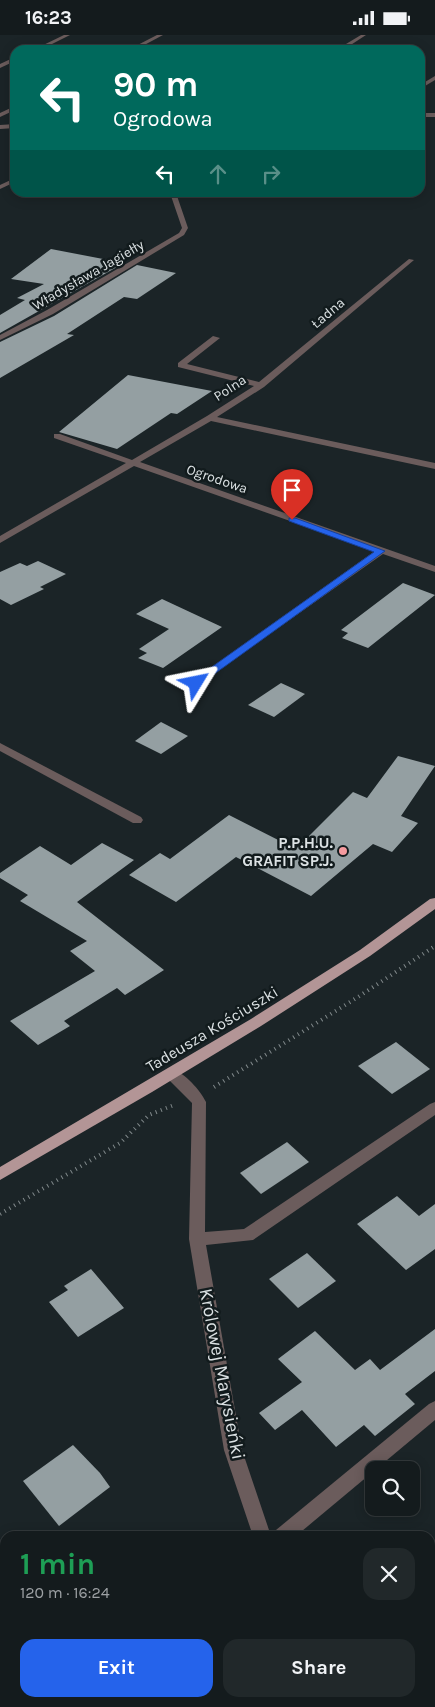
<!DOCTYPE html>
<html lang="en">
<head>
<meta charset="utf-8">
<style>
  :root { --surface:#141b1d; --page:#21282a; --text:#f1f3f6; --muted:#9da1a4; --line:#33393b; --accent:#2563eb }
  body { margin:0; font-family:Karla,sans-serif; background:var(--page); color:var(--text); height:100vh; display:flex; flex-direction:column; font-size:19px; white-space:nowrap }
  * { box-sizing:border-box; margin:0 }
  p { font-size:16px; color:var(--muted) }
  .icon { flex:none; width:28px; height:28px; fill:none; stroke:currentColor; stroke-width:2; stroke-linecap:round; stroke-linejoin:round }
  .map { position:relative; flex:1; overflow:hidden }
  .side { position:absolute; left:0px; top:1496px; width:435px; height:176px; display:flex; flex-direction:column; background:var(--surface); border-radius:15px 15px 0 0; box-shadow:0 2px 12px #0003,0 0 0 1px var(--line) }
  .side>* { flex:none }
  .banner { position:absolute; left:10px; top:10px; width:415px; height:152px; border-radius:15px; box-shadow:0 2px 12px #0003,0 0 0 1px var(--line); background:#00695c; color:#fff; overflow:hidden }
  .buttons { position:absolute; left:365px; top:1426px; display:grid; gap:10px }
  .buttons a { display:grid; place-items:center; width:55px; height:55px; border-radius:10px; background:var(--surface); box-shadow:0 2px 12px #0003,0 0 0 1px var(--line); font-size:25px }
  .pin { position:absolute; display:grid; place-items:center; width:42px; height:42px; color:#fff; margin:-51px -21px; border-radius:50% 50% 50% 0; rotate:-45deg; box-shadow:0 0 5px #0007 }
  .pin .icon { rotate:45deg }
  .me { position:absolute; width:55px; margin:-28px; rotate:55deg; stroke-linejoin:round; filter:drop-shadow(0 0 4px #0008) }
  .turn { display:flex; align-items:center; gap:18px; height:105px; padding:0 20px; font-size:22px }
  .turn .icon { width:65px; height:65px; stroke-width:2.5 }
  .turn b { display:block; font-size:35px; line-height:42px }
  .lanes { display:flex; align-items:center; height:48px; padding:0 20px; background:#0003; justify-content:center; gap:25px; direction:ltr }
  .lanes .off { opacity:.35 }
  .round { display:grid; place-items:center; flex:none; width:52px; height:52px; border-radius:15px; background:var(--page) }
  .head { display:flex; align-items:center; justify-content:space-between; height:85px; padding:0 20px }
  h1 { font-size:30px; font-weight:700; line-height:38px; color:#1e9e55 }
  .button { display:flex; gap:10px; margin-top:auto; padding:10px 20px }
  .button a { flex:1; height:58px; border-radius:15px; background:var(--accent); color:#fff; font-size:20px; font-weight:700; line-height:58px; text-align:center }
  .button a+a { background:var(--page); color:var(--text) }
  .status { display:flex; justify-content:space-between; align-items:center; height:35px; padding:0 25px; background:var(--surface); direction:ltr }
  .status svg { height:14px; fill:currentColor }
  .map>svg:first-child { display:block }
</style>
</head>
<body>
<div class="status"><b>16:23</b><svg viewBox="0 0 49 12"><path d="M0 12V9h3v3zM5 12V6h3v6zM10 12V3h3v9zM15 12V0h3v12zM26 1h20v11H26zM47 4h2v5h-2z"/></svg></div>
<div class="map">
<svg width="435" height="1672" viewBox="0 0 435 1672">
  <rect width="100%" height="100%" fill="#1b2427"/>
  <g fill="#949fa2">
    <path d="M51,214L124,228L0,298V280L25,265L17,263L44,249L11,244Z"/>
    <path d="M137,230L176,238L137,264L124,262L67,299L74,300L0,343V307L54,281Z"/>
    <path d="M128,340L212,356L177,379L171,378L117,414L59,397Z"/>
    <path d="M38,526L66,539L40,552L44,554L11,570L0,564V537L20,528L27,531Z"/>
    <path d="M403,548L435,560L368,613L342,603L348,598L341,595Z"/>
    <path d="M162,564L222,592L163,633L138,623L147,618L139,614L169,594L136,579Z"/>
    <path d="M281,648L305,659L274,682L248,670Z"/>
    <path d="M161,687L188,701L161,719L135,706Z"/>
    <path d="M398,721L435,731L401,781L418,788L392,817L373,809L311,861L236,822L176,867L129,840L160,818L170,824L229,780L296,814L353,757L367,763Z"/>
    <path d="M102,808L134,825L77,867L164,935L125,960L117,953L64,986L70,991L38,1010L10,986L95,936L70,916L87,906L20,866L28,860L0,843V838L40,811L71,830Z"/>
    <path d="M396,1007L430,1034L392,1059L358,1031Z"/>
    <path d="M287,1107L309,1127L261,1159L240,1138Z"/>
    <path d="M397,1161L419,1181L435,1169V1214L406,1235L357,1189Z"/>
    <path d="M307,1218L336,1246L298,1273L269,1244Z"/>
    <path d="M91,1234L124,1273L78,1302L49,1267L68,1255L64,1251Z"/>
    <path d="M435,1294V1336L405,1359L415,1369L375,1401L364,1390L336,1412L302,1375L275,1395L259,1378L302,1347L278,1324L315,1296L355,1335L370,1324L380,1335Z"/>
    <path d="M73,1410L100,1438L110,1452L59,1491L23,1446Z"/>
  </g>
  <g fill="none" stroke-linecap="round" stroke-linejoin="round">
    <g stroke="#81898b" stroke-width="4" stroke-dasharray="1 4.5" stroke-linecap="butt">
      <path d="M214,1052L358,962L435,911"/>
      <path d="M0,1179L120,1108L149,1080L174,1070"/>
    </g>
    <g fill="#6b5c5c" fill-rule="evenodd">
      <path d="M64,0H70L40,15H33Z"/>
      <path d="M157,0H163L135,15H128Z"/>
      <path d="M361,0H366L343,15H336Z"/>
      <path d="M15,22V26L0,33V29Z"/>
      <path d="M435,41V45L420,54V50Z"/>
      <path d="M15,71V75L0,82V78Z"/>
      <rect x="420" y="78" width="15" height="4"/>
      <path d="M15,89V93L0,94V90Z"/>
      <path d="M15,143V147L0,154V150Z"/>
      <path d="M170,158H176L188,193L184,200L53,279L0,305V300L47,275L179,198L182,193Z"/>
      <path d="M409,224L414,225L264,352L217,382L435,428V434L211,386L140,427L435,531V537L383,519L196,651L192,650L191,648L192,646L375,516L134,431L0,508V501L126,428L54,403V399H60L132,425L207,381L254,351L178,332V328L213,301L220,303L187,329L259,347Z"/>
      <path d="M0,708L141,782L143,785L141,788H133L0,716Z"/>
      <path d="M172,1034C185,1038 200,1055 206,1067L205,1197L244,1194L430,1069L435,1067V1080L253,1205L206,1210L242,1415L271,1501H253L224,1415L189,1204L192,1068L167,1043L165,1039L167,1035Z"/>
      <path d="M435,1366V1385L296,1501H274L276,1495L429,1369Z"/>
      <path d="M330,1668H350L352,1672H332Z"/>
    </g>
    <path fill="#b39596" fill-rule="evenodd" d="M435,863V874L370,921L261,991L152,1057L0,1145V1132L251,984L360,915L430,864Z"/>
  </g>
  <path fill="#2563eb" stroke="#184099" d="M289,483H295L385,516L199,650H192V646L374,517L289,486Z"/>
  <circle fill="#f59b9f" stroke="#121b1d" stroke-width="2" cx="343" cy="816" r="5"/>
  <g text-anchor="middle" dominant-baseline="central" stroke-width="5" stroke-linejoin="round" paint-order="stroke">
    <g font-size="14" fill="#dce2e4" stroke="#121b1d">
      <text transform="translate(88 240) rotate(-30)">Władysława Jagiełły</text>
      <text transform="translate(328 278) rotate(-40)">Ładna</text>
      <text transform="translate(230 353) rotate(-33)">Polna</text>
      <text transform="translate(217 444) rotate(19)">Ogrodowa</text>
    </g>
    <g font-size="16" font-weight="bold" fill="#dce2e4" stroke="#121b1d" text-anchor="end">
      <text x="333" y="807">P.P.H.U.<tspan x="333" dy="18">GRAFIT SP.J.</tspan></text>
    </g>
    <g font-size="16" fill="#dce2e4" stroke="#121b1d">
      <text transform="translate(212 994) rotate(-31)">Tadeusza Kościuszki</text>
    </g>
    <g font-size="19" fill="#dce2e4" stroke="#121b1d">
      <text transform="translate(222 1339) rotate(79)">Królowej Marysieńki</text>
    </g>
  </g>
</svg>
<div class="buttons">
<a><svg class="icon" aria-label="search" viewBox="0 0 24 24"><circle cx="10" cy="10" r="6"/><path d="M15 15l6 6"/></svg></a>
</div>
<div class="pin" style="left:292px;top:485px;background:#d93025"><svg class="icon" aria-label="arrive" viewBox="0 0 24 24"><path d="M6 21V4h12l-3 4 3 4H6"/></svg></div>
<svg class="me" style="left:196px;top:648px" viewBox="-20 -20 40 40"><path d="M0-17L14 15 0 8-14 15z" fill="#2563eb" stroke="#fff" stroke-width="4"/></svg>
<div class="banner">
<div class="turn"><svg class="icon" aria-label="left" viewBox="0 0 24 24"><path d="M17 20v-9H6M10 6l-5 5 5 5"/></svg><div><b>90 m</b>Ogrodowa</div></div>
<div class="lanes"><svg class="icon" aria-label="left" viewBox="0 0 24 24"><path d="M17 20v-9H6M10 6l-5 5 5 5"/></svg><svg class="icon off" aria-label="ahead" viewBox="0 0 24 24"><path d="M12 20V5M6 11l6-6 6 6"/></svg><svg class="icon off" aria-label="right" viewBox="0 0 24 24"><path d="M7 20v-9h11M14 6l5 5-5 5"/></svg></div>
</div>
<section class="side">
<div class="head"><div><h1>1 min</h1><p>120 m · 16:24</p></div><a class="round"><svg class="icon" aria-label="close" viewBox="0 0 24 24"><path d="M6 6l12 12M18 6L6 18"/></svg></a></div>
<div class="button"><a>Exit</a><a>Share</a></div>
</section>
</div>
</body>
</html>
